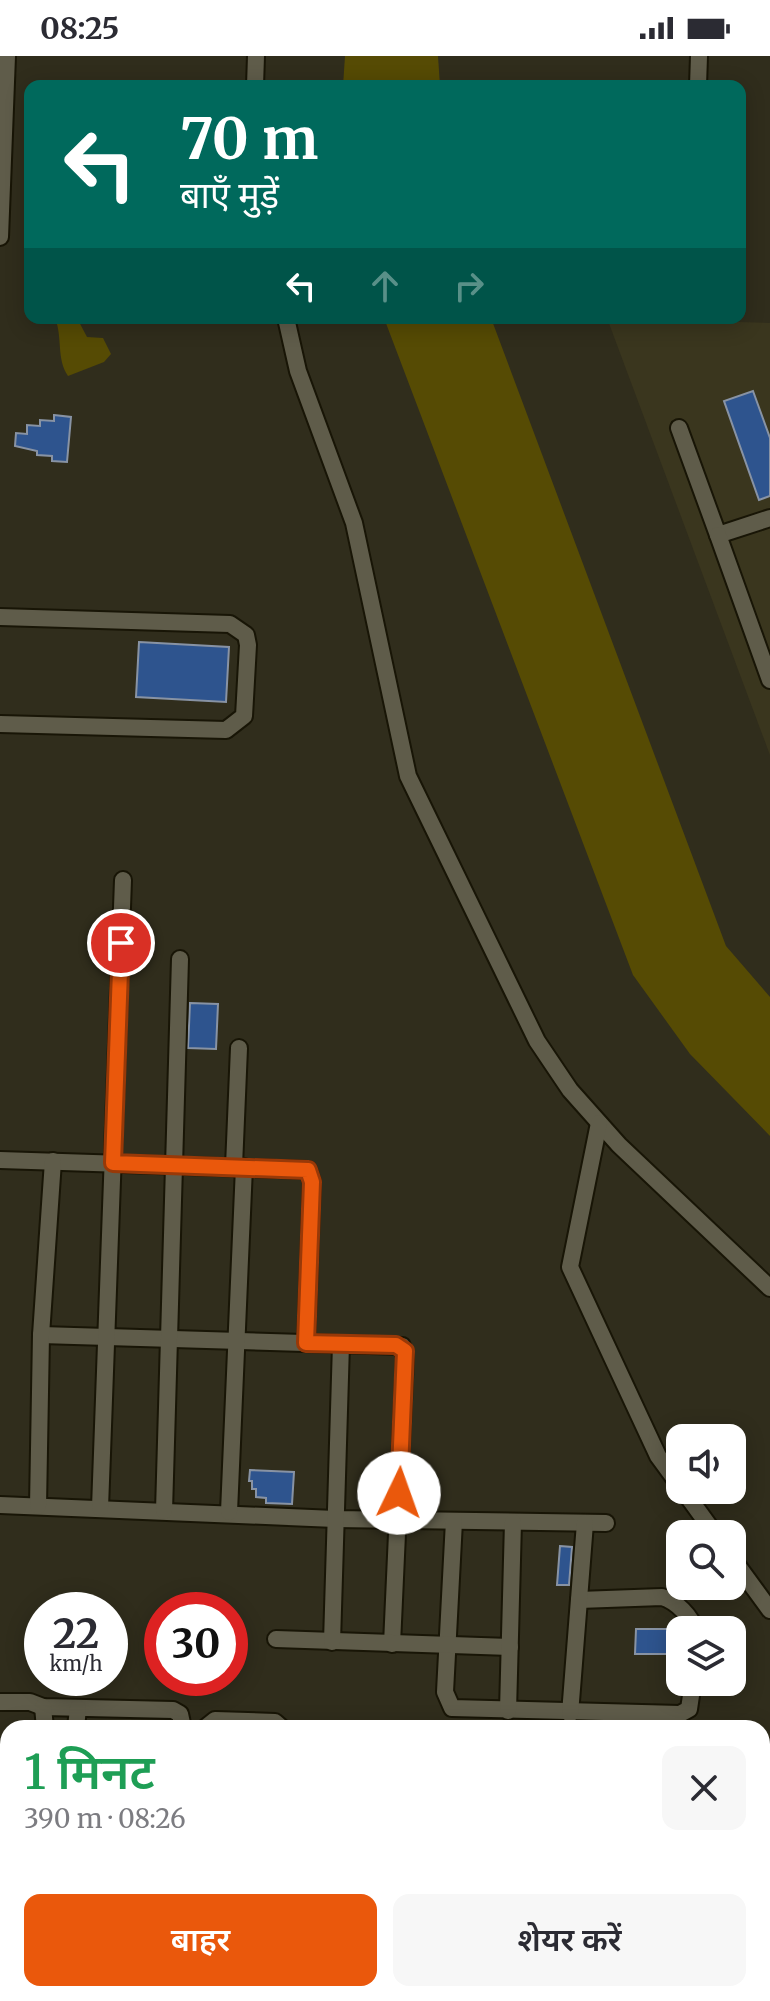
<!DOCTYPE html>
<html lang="hi">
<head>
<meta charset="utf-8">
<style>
  :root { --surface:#fff; --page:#f7f7f7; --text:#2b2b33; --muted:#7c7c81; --accent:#ea580c }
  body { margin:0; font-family:Merriweather,"Noto Sans Devanagari",serif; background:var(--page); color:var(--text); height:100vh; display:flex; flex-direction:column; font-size:30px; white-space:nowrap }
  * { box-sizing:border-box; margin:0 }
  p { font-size:26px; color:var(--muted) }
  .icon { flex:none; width:44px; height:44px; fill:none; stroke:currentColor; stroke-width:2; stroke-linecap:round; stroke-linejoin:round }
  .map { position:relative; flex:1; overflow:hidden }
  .drawer { position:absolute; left:0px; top:1664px; width:770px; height:282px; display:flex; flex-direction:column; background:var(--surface); border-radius:24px 24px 0 0; box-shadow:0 4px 20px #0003 }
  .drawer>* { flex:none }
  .top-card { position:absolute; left:24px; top:24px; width:722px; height:244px; border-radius:16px; box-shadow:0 4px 20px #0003; background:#00695c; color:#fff; overflow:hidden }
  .fabs { position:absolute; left:666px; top:1368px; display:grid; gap:16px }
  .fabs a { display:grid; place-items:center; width:80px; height:80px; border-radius:16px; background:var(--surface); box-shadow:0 4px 20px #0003; font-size:40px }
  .speed { position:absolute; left:24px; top:1536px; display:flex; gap:16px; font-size:40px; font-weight:700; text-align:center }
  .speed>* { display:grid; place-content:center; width:104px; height:104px; border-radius:50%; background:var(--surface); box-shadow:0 4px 20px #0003; line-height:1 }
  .speed small { font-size:20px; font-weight:400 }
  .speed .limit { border:12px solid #d22; background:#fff; color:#111 }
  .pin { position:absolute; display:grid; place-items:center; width:68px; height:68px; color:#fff; margin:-34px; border:4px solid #fff; border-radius:50%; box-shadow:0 2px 8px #0007 }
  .me { position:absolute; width:88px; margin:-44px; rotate:3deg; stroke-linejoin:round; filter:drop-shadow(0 0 6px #0008) }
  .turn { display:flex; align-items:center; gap:28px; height:168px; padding:0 24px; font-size:36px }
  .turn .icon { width:104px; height:104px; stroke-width:2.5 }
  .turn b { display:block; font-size:56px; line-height:68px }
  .lanes { display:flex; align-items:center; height:76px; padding:0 24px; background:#0003; justify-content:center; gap:40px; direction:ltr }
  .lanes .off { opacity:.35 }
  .round { display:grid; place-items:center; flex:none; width:84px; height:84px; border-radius:16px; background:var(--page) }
  .head { display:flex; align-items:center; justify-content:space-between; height:136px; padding:0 24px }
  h1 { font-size:48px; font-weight:600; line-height:60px; color:#1e9e55 }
  .primary-button { display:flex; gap:16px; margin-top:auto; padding:16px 24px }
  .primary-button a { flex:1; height:92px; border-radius:16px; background:var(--accent); color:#fff; font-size:32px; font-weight:600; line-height:92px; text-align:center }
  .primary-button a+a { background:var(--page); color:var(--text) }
  .status { display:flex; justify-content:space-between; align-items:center; height:56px; padding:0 40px; background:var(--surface); direction:ltr }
  .status svg { height:22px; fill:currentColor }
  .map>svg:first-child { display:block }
</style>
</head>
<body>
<div class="status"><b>08:25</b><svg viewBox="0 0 49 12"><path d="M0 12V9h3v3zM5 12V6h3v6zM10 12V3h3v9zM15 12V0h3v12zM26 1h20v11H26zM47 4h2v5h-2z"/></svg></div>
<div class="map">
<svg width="770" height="1945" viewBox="0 0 770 1945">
  <rect width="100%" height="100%" fill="#302d1c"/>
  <path fill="#3a361e" d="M607,262L770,267V699Z"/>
  <g fill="#564b04">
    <path d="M345,0H438L440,30H343Z"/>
    <path d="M55,262H77L87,281L103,282L111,298L104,306L68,320C56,302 63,282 55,262Z"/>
    <path d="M384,262H491L726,890L770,941V1080L690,998L633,919Z"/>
  </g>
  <g fill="#2e548e" stroke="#8893a4" stroke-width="2">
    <path d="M753,335L770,382V440L759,444L724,345Z"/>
    <path d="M54,359L71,361L67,406L52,405V400L37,399V395L15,390L16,377L27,378V369L40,370V364L54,365Z"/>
    <path d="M139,586L229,591L226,646L136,641Z"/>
    <path d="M190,947L218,948L216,993L188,992Z"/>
    <path d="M250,1414L294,1416L292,1448L266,1447V1442L256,1441V1433H252V1425H249Z"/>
    <path d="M560,1490L572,1491L569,1529H557Z"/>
    <path d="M636,1573H673L672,1598H635Z"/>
  </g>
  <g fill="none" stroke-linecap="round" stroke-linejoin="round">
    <g stroke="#181506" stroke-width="20">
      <g id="minor">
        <path d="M255,30L256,0"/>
        <path d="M698,30L699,0"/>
        <path d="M0,181L7,0"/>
        <path d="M286,262L298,315L354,467L408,720L537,985L570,1034L619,1089L770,1232"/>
        <path d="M679,372L718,479L770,462"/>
        <path d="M718,479L770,624"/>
        <path d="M0,561L230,568L246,579L248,589L244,660L226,674L0,668"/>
        <path d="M599,1067L570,1211L658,1400L680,1430"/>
        <path d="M0,1104L308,1114L312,1126L306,1287"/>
        <path d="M234,1110L239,992"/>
        <path d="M41,1279L402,1290L405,1301L392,1588"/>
        <path d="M683,1434L715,1478"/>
        <path d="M0,1449L335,1463L606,1467"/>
        <path d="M38,1450L41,1279L53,1105"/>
        <path d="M100,1452L123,824"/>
        <path d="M164,1455L180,903"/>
        <path d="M229,1456L244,1111"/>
        <path d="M454,1465L445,1636L452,1652L680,1658L689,1653L693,1626"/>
        <path d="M732,1502L770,1554"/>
        <path d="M579,1544L662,1541C676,1545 691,1560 695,1574"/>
        <path d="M276,1583L510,1591"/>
        <path d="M332,1586L341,1288"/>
        <path d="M0,1646H30L43,1651L173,1654L180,1658L183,1672"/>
        <path d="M43,1651L45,1672"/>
        <path d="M508,1655L513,1466"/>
        <path d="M570,1658L585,1467"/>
        <path d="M76,1672L78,1652"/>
        <path d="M205,1672L215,1664L275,1666L282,1672"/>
        <path d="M0,1940L117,1945"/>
        <path d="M752,1945V1938"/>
      </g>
    </g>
    <use href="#minor" stroke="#5f5c4a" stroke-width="16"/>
  </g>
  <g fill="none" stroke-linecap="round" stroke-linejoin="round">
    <g stroke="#983908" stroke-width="20">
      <path id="route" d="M121,887L113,1107L308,1114L312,1126L306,1287L396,1289L405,1295L399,1437"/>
    </g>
    <use href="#route" stroke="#ea580c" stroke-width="14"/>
  </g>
</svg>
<div class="fabs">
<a><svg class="icon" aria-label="sound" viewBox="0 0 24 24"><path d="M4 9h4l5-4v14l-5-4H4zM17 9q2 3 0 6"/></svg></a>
<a><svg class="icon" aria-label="search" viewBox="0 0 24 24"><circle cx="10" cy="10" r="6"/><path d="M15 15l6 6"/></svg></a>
<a><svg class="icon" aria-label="layers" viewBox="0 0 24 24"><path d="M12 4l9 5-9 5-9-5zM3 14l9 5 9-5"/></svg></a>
</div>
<div class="speed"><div>22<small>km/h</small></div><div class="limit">30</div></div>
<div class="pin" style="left:121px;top:887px;background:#d93025"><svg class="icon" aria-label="arrive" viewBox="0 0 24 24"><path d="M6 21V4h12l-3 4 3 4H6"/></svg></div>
<svg class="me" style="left:399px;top:1437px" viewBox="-20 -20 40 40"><circle r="19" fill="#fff"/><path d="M0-13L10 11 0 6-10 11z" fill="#ea580c"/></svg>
<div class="top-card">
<div class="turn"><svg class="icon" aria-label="left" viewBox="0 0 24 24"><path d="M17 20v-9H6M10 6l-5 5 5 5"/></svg><div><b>70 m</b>बाएँ मुड़ें</div></div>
<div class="lanes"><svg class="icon" aria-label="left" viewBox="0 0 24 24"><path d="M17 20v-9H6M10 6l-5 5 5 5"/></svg><svg class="icon off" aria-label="ahead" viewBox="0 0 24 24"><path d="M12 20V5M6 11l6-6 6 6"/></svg><svg class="icon off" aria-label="right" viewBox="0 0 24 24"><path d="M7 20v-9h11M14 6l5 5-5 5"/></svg></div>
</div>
<section class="drawer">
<div class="head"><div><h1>1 मिनट</h1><p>390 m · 08:26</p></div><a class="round"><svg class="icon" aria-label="close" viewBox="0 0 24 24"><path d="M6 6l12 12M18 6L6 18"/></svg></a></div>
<div class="primary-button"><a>बाहर</a><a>शेयर करें</a></div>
</section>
</div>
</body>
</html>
